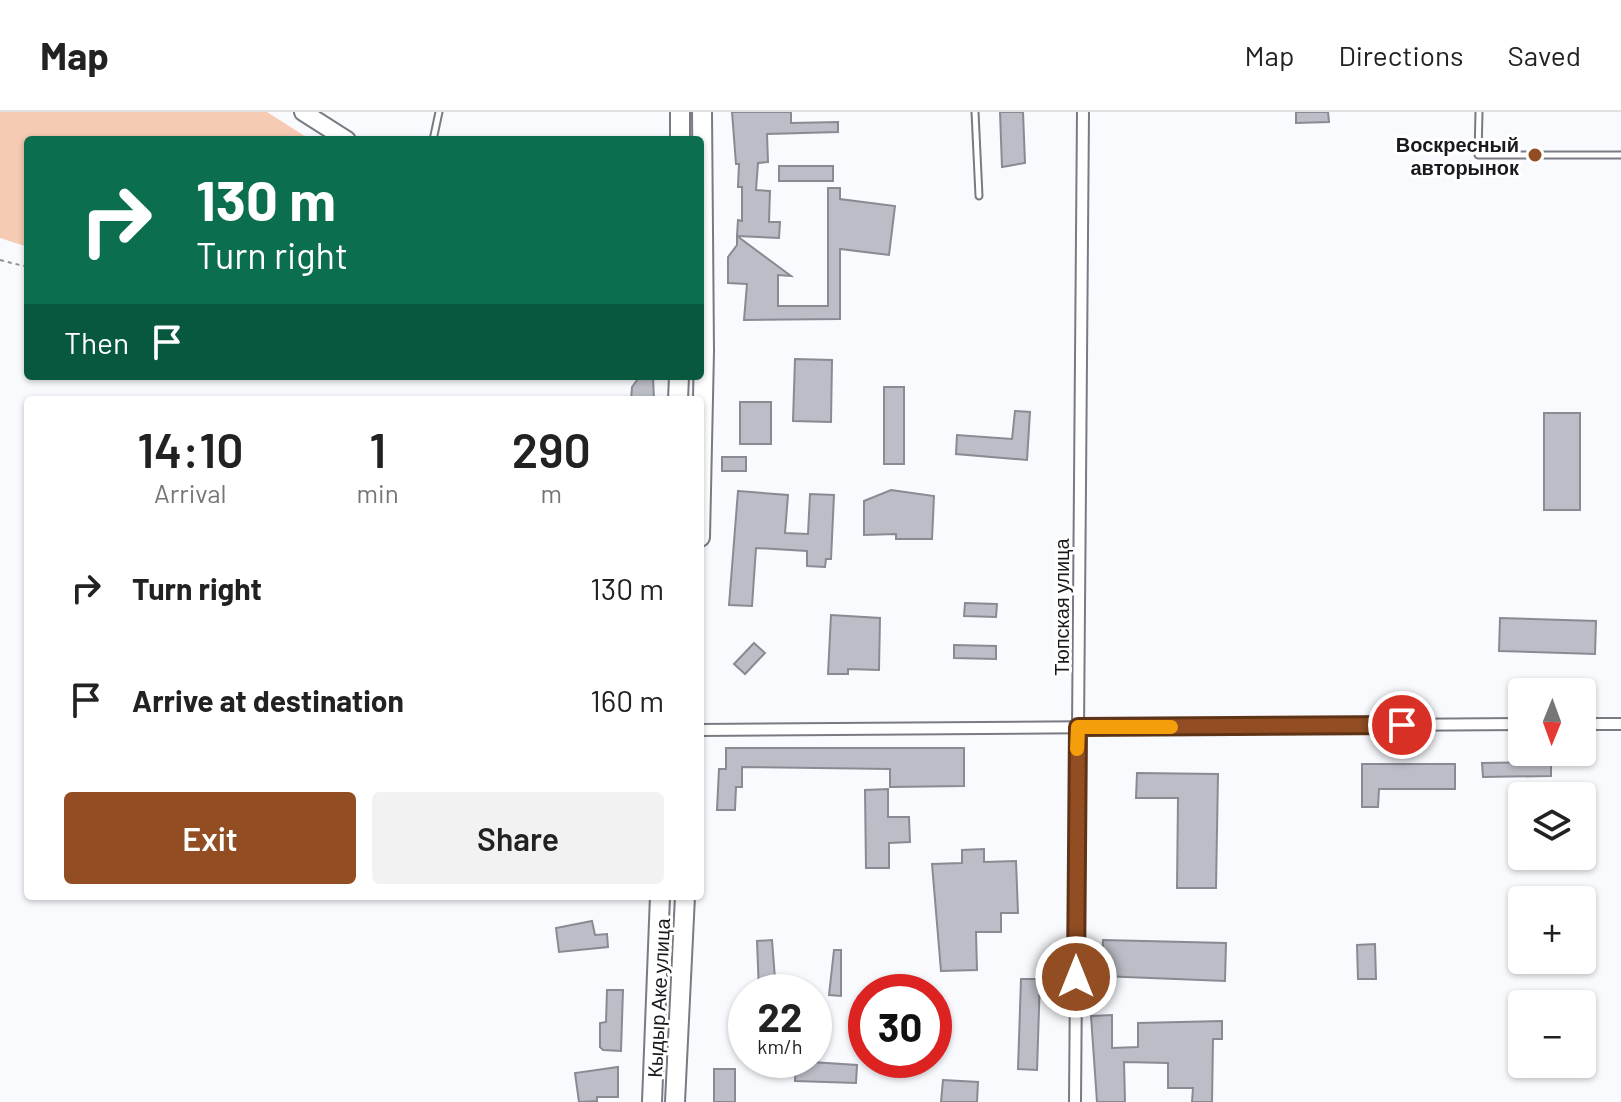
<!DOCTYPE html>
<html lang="en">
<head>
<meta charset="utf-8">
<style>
  :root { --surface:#fff; --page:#f2f2f2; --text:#222; --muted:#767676; --line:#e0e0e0; --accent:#924e22 }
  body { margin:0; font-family:Barlow,sans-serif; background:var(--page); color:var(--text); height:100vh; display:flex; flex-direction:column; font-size:30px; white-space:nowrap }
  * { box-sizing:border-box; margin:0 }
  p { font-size:26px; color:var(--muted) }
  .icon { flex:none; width:44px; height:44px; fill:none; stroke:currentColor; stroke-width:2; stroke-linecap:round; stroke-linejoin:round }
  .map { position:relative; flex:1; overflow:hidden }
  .details { position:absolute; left:24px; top:284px; width:680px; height:504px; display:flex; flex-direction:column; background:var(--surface); border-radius:8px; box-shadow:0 2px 6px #0004 }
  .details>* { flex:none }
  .top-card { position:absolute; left:24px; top:24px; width:680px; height:244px; border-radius:8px; box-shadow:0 2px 6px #0004; background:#0b6e4f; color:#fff; overflow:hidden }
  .needle { width:52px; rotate:181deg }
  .buttons { position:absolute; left:1508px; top:566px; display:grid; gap:16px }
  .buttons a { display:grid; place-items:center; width:88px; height:88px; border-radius:8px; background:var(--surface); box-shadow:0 2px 6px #0004; font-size:40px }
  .speed { position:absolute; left:728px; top:862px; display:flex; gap:16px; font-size:40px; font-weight:700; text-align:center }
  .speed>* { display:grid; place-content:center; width:104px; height:104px; border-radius:50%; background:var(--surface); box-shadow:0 2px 6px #0004; line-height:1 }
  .speed small { font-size:20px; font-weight:400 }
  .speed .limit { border:12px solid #d22; background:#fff; color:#111 }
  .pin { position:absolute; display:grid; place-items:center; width:68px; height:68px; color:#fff; margin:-34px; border:4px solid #fff; border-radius:50%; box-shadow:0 2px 8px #0007 }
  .me { position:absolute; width:88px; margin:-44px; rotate:0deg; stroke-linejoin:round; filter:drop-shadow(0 0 6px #0008) }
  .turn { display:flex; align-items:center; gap:28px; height:168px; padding:0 40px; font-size:36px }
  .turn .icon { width:104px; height:104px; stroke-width:2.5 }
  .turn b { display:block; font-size:56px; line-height:68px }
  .then { display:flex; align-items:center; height:76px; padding:0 40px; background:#0003; gap:16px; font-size:30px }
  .eta { display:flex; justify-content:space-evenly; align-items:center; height:136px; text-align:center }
  .eta b { font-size:48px; font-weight:600; line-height:56px }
  .action { display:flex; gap:16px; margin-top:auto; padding:16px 40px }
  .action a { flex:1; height:92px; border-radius:8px; background:var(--accent); color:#fff; font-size:32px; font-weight:600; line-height:92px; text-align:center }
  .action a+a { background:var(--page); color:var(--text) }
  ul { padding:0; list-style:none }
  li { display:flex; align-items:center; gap:24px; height:112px; padding:0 40px }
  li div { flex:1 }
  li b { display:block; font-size:30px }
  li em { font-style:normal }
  header { display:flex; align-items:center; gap:48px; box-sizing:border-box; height:112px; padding:0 40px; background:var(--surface); border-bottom:2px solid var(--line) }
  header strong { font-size:38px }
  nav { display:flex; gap:44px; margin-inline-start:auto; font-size:28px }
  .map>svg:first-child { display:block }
</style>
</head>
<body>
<header>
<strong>Map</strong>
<nav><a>Map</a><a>Directions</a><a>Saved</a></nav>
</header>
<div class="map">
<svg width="1621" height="990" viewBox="0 0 1621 990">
  <rect width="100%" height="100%" fill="#f8fafe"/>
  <path fill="#f6cbb3" d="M0,0H267L311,28H28V135L0,126Z"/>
  <g fill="#bbbec6" stroke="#888b92" stroke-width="2">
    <path d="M732,0H791V11L838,10V20L767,22L768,50L758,51L756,78L770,79L769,110H780L779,126L737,124L738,108L742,109V75H738L739,52H736Z"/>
    <path d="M1000,0H1023L1025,51L1002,55Z"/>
    <path d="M1296,0H1328L1329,10L1296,11Z"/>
    <rect x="779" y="54" width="54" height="15"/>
    <path d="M828,76H840V87L895,94L889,143L840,137V207L744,208L747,172L728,171V145L737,133V124L791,164L778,163V194H828Z"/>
    <path d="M795,247L832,248L831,310L793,309Z"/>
    <path d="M640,264H653L654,288H631L632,275Z"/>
    <rect x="884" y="275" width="20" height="77"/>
    <rect x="740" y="290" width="31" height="42"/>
    <path d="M1015,299L1030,300L1027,348L956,342L957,323L1012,327Z"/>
    <rect x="1544" y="301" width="36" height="97"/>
    <rect x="722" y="345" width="24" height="14"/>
    <path d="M891,378L934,384L932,427H896V422L864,423V389Z"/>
    <path d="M738,379L788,383L785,421L808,422L810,382L834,383L831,447H826L825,455L807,454V439L756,436L752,494L729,493Z"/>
    <path d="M965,491L997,492L996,505L964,504Z"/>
    <path d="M831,503L880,506L879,558L848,557V562H828Z"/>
    <path d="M1500,506L1596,509L1595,542L1499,539Z"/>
    <path d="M754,531L765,541L745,562L734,552Z"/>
    <path d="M954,533L996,534V547L954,546Z"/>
    <path d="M726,636H964V674L890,675V657L742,655V675H736L735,698H717L719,657H726Z"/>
    <path d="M1551,650V664L1483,665L1482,651Z"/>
    <path d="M1362,652H1455V677H1379L1378,695H1362Z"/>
    <path d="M1137,661L1218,662L1216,776H1177L1178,686H1136Z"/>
    <path d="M888,677V705H909L910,730L889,731V756H866L865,678Z"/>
    <path d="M984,737V750L1016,749L1018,801H1001V820H976L977,858L941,859L932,752L962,751V738Z"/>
    <path d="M1514,777L1552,778V788H1513Z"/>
    <path d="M592,809L595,823L607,822L608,835L559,840L556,816Z"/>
    <path d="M772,828L776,880H759L757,829Z"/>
    <path d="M1103,828L1226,831L1225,869L1101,864Z"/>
    <path d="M1375,832L1376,867H1358L1357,833Z"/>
    <path d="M834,838H841V884L829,883Z"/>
    <path d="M1021,867H1040L1037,958L1018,957Z"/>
    <path d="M607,878H623L621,939L603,938L600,935V911L606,910Z"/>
    <path d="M1112,903V936L1138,935V911L1222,909V927H1213L1212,990H1192L1193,976H1168V951L1124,950L1125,990H1097L1091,904Z"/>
    <path d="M796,949L857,953L856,971L795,969Z"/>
    <path d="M618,955V985H597V989L579,990L575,961Z"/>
    <rect x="714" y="957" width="21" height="33"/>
    <path d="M943,968L978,970L977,990H941Z"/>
  </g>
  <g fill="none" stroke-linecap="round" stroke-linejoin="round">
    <g stroke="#787b82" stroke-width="9">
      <g id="lane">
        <path d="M975,0L979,84"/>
        <path d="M1479,0L1478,43H1621"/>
        <path d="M433,28L439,0"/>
      </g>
    </g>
    <g stroke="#787b82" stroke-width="14">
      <g id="street">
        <path d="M1582,612H1621"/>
        <path d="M700,618L1522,612"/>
        <path d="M1075,990L1083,0"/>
      </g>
    </g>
    <g stroke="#787b82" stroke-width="20">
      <path id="primary" d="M303,0L347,28"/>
    </g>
    <g stroke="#787b82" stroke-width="22">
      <g id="highway">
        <path d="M680,28V0"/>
        <path d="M678,288L679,264"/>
        <path d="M700,425L704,239L702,0"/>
        <path d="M652,990L660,784"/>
        <path d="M675,990L685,784"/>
      </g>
    </g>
    <path stroke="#8e9093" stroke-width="2" stroke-dasharray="4 4" stroke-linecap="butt" d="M0,148L28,155"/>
    <use href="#lane" stroke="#fff" stroke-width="5"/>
    <use href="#street" stroke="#fff" stroke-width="10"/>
    <use href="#primary" stroke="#fff" stroke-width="16"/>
    <use href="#highway" stroke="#fff" stroke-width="18"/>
  </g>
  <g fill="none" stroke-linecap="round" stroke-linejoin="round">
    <g stroke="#5f3316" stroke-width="20">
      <path id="route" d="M1076,865L1078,615L1402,613"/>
    </g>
    <use href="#route" stroke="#924e22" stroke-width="14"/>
    <path stroke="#f59e0b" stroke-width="14" d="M1077,637L1078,615H1171"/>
  </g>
  <circle fill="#924e22" stroke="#fff" stroke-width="3" cx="1535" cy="43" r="8"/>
  <g text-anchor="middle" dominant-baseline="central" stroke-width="6" stroke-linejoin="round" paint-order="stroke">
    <g font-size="20" font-weight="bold" fill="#191a1d" stroke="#fff" text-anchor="end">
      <text x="1519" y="32">Воскресный<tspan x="1519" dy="23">авторынок</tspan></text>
    </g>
    <g font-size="20" fill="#191a1d" stroke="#fff">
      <text transform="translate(1061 495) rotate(-90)">Тюпская улица</text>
      <text transform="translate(658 886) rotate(-87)">Кыдыр Аке улица</text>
    </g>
  </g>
</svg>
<div class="buttons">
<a><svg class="needle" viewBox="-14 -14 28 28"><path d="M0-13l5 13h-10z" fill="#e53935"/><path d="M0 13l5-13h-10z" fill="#767676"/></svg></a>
<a><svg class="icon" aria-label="layers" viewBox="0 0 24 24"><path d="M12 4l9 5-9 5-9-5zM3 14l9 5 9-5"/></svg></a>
<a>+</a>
<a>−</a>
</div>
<div class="speed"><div>22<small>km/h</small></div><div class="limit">30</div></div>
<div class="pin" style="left:1402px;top:613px;background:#d93025"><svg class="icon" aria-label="arrive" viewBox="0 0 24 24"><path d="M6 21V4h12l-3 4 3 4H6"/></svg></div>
<svg class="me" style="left:1076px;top:865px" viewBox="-20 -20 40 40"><circle r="17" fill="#924e22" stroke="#fff" stroke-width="3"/><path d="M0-11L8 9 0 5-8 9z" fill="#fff"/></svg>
<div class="top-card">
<div class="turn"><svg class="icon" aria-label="right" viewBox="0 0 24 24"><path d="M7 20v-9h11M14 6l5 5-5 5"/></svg><div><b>130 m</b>Turn right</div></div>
<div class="then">Then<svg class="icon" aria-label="arrive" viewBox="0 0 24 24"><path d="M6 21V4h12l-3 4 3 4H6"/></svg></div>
</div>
<section class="details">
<div class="eta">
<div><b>14:10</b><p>Arrival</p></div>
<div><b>1</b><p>min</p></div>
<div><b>290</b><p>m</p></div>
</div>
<ul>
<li><svg class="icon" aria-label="right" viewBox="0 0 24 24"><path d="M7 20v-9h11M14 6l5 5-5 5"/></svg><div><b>Turn right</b></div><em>130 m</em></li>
<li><svg class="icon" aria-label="arrive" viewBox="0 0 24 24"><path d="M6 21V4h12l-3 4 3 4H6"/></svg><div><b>Arrive at destination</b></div><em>160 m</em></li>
</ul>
<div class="action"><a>Exit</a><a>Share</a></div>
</section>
</div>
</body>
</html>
